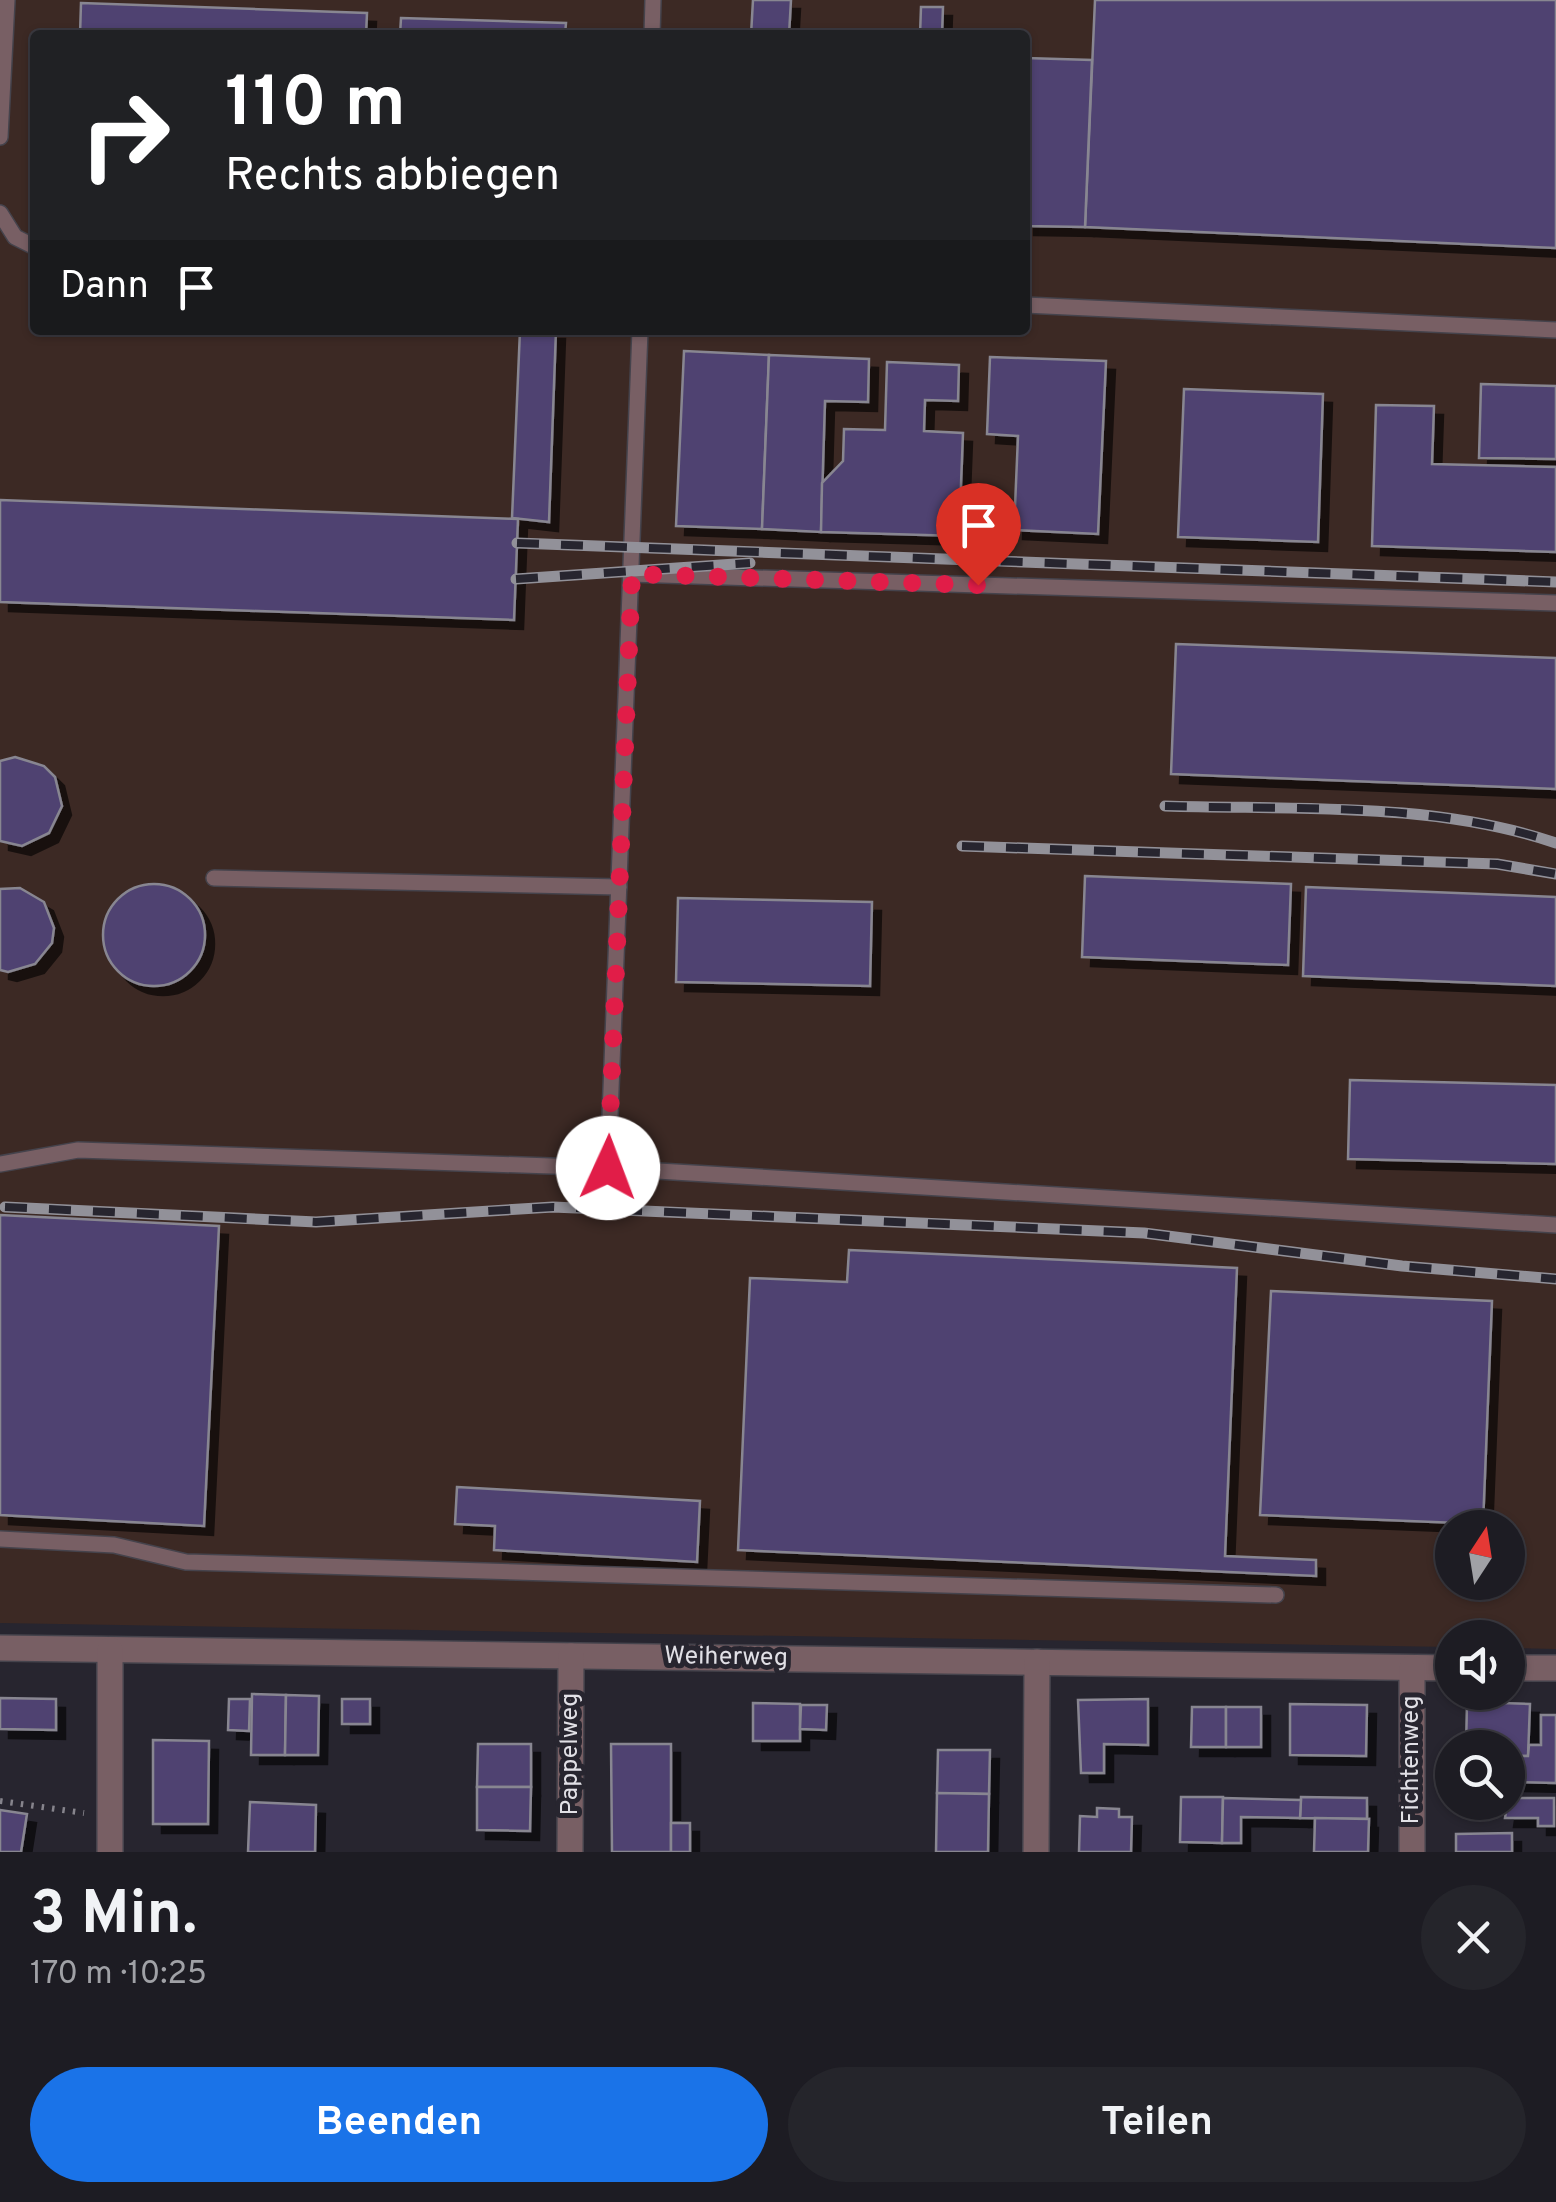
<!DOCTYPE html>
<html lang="de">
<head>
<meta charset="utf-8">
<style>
  :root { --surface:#1d1c23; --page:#25252b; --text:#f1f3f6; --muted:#a0a1a6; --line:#3b3a41; --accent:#1a73e8 }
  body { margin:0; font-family:Overpass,sans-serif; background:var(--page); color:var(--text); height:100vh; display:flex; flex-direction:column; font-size:38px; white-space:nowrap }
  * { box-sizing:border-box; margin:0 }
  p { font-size:32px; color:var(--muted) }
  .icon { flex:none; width:55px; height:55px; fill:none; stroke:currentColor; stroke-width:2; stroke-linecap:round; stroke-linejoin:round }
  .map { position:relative; height:1852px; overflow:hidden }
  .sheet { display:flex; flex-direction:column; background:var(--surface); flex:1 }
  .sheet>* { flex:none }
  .guide { position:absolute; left:30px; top:30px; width:1000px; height:305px; border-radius:10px; box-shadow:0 2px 8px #0004,0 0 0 2px var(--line); background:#202124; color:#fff; overflow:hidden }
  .needle { width:65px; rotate:12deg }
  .tools { position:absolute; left:1435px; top:1510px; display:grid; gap:20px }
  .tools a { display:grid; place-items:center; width:90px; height:90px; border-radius:50%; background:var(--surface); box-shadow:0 2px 8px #0004,0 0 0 2px var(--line); font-size:50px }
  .pin { position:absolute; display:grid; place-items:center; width:85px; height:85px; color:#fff; margin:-102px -42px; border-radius:50% 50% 50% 0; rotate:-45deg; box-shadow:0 0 10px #0007 }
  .pin .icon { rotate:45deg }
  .me { position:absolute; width:110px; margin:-55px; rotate:2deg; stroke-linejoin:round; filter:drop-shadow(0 0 8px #0008) }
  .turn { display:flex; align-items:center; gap:35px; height:210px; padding:0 30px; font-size:45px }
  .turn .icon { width:130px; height:130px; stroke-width:2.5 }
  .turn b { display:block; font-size:70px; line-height:85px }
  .then { display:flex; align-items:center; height:95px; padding:0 30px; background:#0003; gap:20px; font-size:38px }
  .round { display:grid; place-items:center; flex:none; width:105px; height:105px; border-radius:52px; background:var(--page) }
  .overview { display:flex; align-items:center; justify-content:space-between; height:170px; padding:0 30px }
  h1 { font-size:60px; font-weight:700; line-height:75px }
  .action { display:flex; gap:20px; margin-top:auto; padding:20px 30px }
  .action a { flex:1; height:115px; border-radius:60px; background:var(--accent); color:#fff; font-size:40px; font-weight:700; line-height:115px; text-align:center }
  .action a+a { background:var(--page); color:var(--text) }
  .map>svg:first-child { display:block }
</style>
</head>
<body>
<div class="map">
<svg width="1556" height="1852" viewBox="0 0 1556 1852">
  <defs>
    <filter id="shadow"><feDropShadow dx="9" dy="9" stdDeviation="0" flood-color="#0009"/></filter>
  </defs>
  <rect width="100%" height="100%" fill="#27252f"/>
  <path fill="#3c2924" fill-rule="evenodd" d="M0,0H1556V1649L1508,1648V1638H1452V1647L0,1623ZM35,35H1025V330H35ZM1452,1528H1508V1582H1452Z"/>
  <g fill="#4f4371" stroke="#888691" stroke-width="2.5" filter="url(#shadow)">
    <path d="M753,0H791L789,35H751Z"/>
    <path d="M1095,0H1556V248L1085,227Z"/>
    <path d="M81,3L367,13L366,35H80Z"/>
    <path d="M921,7H943L942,35H920Z"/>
    <path d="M401,18L566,23L565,35H400Z"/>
    <path d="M1025,58L1092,60L1085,227L1025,226Z"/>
    <path d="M520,330H556L549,522L512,518Z"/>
    <path d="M684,351L769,355L762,529L676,526Z"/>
    <path d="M769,355L869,359L868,402L825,401L821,532L762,529Z"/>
    <path d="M990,357L1106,361L1098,534L1014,530L1018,436L987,434Z"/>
    <path d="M887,362L959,365L958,401L925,400L924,431L963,433L959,536L821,532L822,483L843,461L844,429L885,430Z"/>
    <path d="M1481,384L1556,386V459L1479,458Z"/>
    <path d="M1184,389L1323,394L1318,542L1178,537Z"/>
    <path d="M1376,405L1434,406L1432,464L1556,467V552L1372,546Z"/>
    <path d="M0,500L518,519L514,620L0,602Z"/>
    <path d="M1176,644L1556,658V789L1171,774Z"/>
    <path d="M15,757L44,766L55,777L62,806L49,833L22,846L0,841V761Z"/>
    <path d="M1085,876L1291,884L1288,965L1082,957Z"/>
    <circle cx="154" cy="935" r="51"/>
    <path d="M1306,887L1556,897V986L1303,976Z"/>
    <path d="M20,888L44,902L54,928L52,943L35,964L8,972L0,970V889Z"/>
    <path d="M678,898L872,902L870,986L676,982Z"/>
    <path d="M1350,1080L1556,1085V1164L1348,1159Z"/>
    <path d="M0,1215L219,1226L204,1526L0,1515Z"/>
    <path d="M849,1250L1237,1268L1225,1556L1316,1560V1576L738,1550L750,1278L847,1282Z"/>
    <path d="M1271,1291L1492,1301L1483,1524L1260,1515Z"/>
    <path d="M457,1487L700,1501L697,1562L494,1550L495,1526L455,1524Z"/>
    <path d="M252,1694L286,1695L285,1755H251Z"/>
    <path d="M286,1695L319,1696L318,1755H285Z"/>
    <path d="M0,1698L56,1699V1730L0,1729Z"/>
    <path d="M229,1699H250L249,1731L228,1730Z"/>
    <rect x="342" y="1699" width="28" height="25"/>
    <path d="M1148,1699V1745L1104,1744V1773H1081L1078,1700Z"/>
    <path d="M1467,1702L1530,1704L1528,1756H1508V1748H1466Z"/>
    <path d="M753,1703L800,1704V1741H753Z"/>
    <path d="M1290,1704L1367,1705L1366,1756L1290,1755Z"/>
    <path d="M801,1705H827L826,1730L800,1729Z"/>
    <path d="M1192,1707H1226V1747H1191Z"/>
    <rect x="1226" y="1707" width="35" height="40"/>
    <path d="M1541,1715H1556V1783L1512,1782V1756H1528L1529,1745H1541Z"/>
    <path d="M153,1740L209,1741L208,1824H153Z"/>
    <path d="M478,1744H531V1787H477Z"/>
    <path d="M611,1744H671V1852H612Z"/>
    <path d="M938,1750H990L989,1794L937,1793Z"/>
    <path d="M477,1787H531L530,1831L477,1830Z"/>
    <path d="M937,1793L989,1794L988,1852H936Z"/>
    <path d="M1181,1797H1223L1222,1843L1180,1842Z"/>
    <path d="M1301,1797L1367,1798V1819L1300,1818Z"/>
    <path d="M1223,1798L1301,1800L1300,1818L1241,1817V1843H1222Z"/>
    <path d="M1508,1798H1554V1826H1538V1818H1505Z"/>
    <path d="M250,1802L316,1805L315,1852H248Z"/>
    <path d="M1097,1808L1119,1809V1817H1132L1131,1852H1079L1080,1816L1097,1817Z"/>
    <path d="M0,1810L27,1814L21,1852H0Z"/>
    <path d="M1315,1818L1369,1819L1368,1852H1314Z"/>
    <rect x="671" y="1823" width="19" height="29"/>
    <path d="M1512,1833V1852H1456V1834Z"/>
  </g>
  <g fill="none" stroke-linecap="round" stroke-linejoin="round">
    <g stroke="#45434c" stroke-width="18">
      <g id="lane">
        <path d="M652,35L653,0"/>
        <path d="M0,137L7,0"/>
        <path d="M0,213L15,237L35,247"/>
        <path d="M1025,305L1556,330"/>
        <path d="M631,574L1556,603"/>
        <path d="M214,878L619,887"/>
        <path d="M0,1164L78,1150L608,1168L1556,1225"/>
        <path d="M608,1168L640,330"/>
        <path d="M0,1539L114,1545L186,1562L1276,1595"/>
      </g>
    </g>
    <g stroke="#45434c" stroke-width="28">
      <g id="street">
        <path d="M0,1648L1452,1668"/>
        <path d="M1508,1668H1556"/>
        <path d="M110,1852V1650"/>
        <path d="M570,1852L571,1656"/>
        <path d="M1036,1852L1037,1662"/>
        <path d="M1412,1852V1668"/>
      </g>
    </g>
    <path stroke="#86848c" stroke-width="6" stroke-dasharray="2.5 8" stroke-linecap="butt" d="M0,1801L84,1813"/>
    <use href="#lane" stroke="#785f64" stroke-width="15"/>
    <use href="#street" stroke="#785f64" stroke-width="25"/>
    <g stroke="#929199" stroke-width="11">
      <g id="rail">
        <path d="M517,543L1556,582"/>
        <path d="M516,579L750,563"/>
        <path d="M1165,806C1295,810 1432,801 1556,843"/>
        <path d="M962,846L1497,864L1556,874"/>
        <path d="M5,1207L316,1222L553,1207L988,1226L1144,1233L1402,1266L1556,1279"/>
      </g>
    </g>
    <use href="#rail" stroke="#27252f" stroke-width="8" stroke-dasharray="22" stroke-linecap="butt"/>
  </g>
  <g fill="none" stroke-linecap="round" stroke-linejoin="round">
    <path stroke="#e11d48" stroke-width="18" stroke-dasharray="0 32.4" d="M608,1168L632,574L978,585"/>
  </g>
  <g text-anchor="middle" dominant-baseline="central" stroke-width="10" stroke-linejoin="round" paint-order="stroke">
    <g font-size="25" fill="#e1e0e6" stroke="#27252f">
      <text transform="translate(726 1658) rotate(1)">Weiherweg</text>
      <text transform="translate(571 1754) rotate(-90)">Pappelweg</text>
      <text transform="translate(1412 1760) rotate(-90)">Fichtenweg</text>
    </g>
  </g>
</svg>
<div class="tools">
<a><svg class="needle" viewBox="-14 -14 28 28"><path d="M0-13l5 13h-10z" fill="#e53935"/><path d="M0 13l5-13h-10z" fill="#a0a1a6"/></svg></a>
<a><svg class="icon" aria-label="sound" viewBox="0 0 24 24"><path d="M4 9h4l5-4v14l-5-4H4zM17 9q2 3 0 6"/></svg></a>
<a><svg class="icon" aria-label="search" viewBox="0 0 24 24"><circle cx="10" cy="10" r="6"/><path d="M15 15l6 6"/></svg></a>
</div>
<div class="pin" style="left:978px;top:585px;background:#d93025"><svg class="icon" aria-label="arrive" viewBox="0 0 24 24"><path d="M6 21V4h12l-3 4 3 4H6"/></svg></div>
<svg class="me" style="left:608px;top:1168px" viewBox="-20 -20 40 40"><circle r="19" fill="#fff"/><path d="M0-13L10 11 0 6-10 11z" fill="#e11d48"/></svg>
<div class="guide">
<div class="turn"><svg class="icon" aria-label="right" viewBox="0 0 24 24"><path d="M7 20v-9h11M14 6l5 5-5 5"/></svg><div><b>110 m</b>Rechts abbiegen</div></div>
<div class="then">Dann<svg class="icon" aria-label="arrive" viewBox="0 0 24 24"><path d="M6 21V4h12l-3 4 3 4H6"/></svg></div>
</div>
</div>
<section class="sheet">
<div class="overview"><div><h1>3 Min.</h1><p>170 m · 10:25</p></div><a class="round"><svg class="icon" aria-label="close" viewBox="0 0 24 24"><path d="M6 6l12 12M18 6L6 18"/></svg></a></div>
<div class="action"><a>Beenden</a><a>Teilen</a></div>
</section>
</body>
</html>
